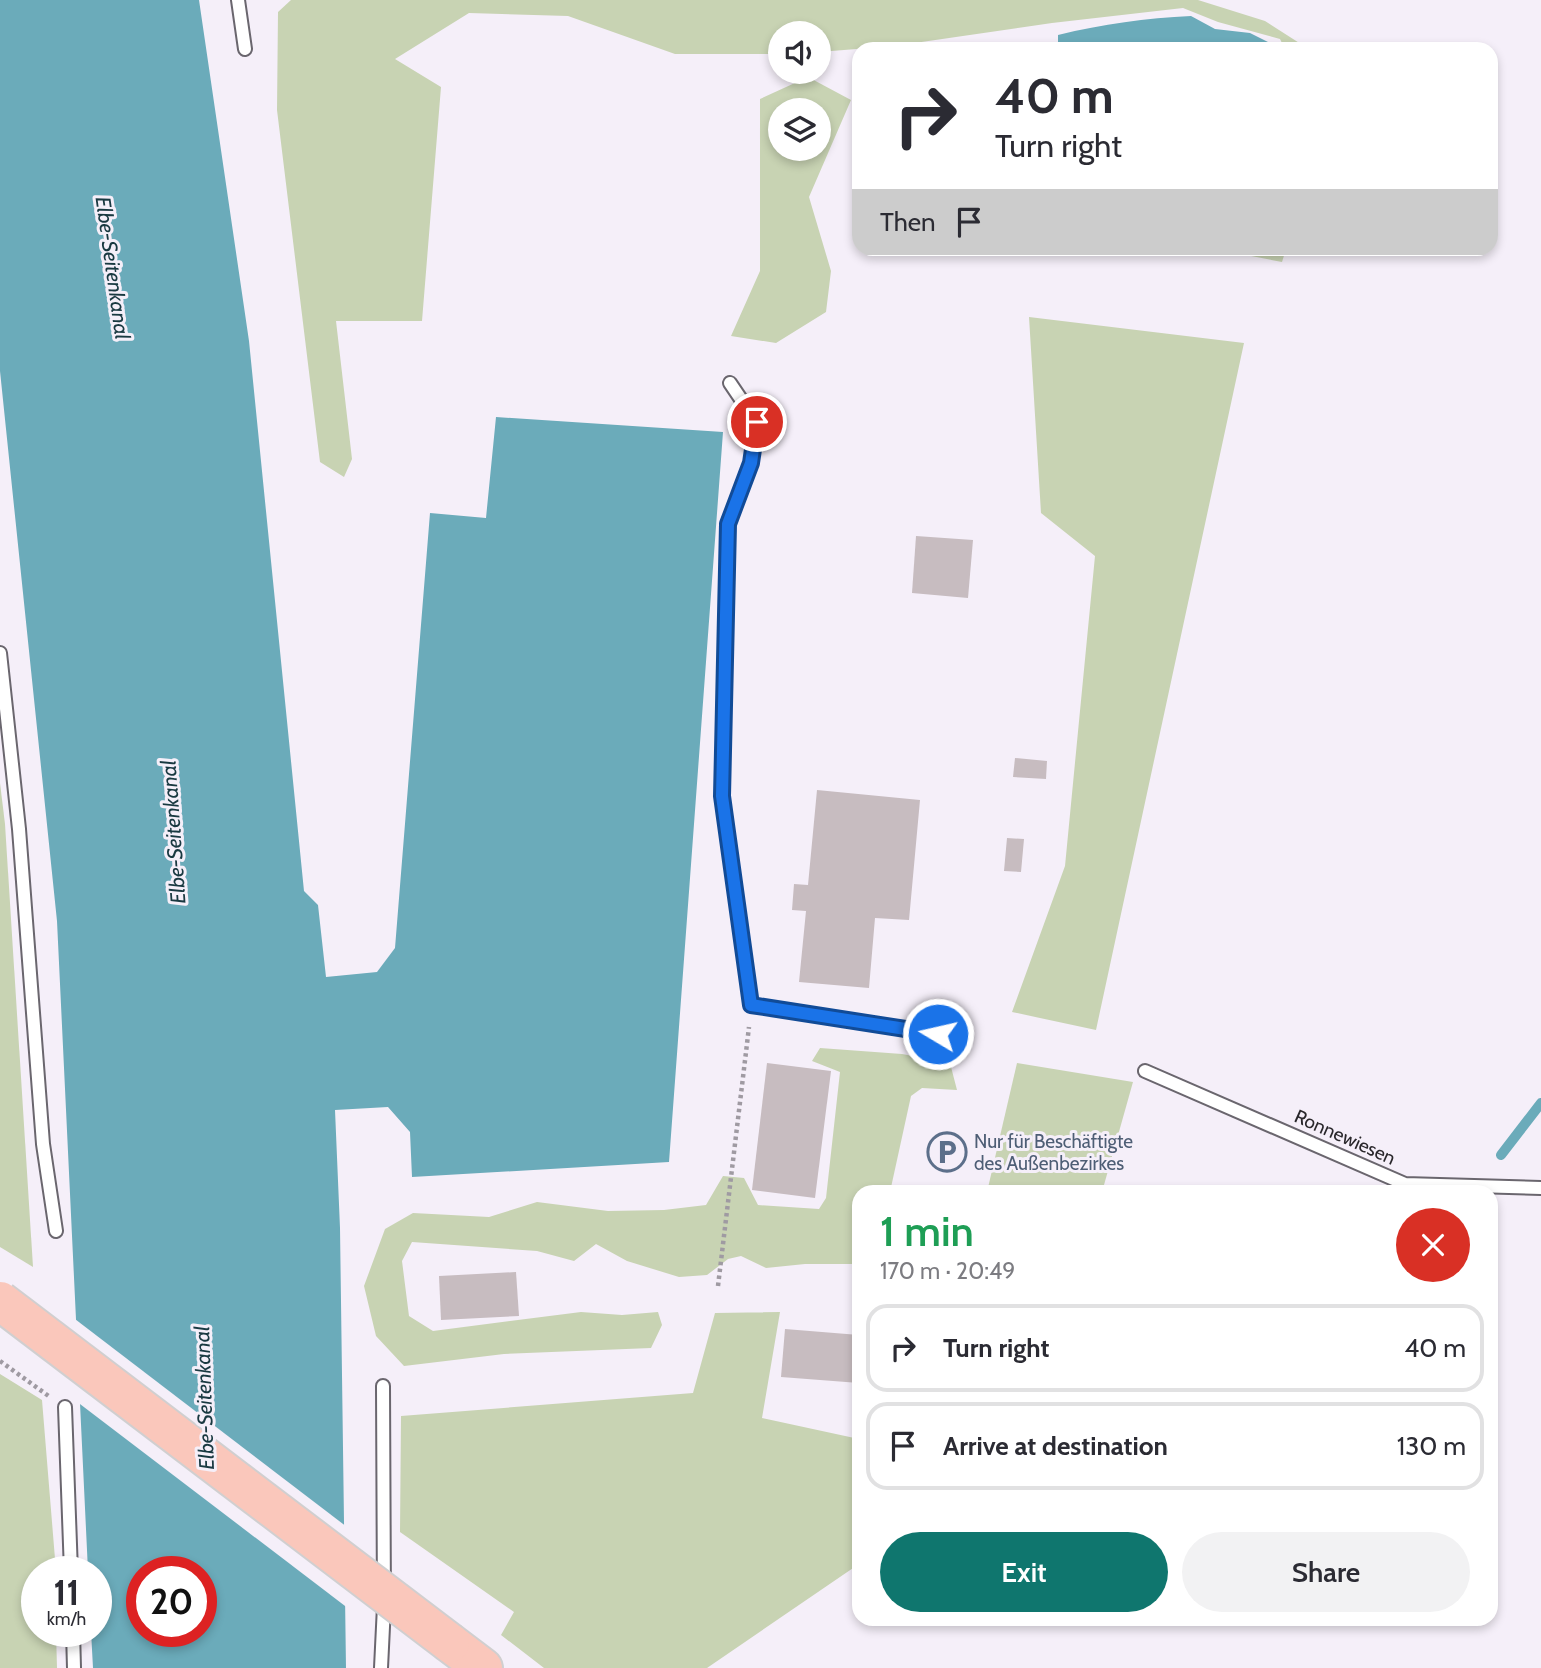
<!DOCTYPE html>
<html lang="en">
<head>
<meta charset="utf-8">
<style>
  :root { --surface:#fff; --page:#f2f2f3; --text:#2b2b33; --muted:#7c7c81; --line:#e1e1e2; --accent:#0f766e }
  body { margin:0; font-family:Cabin,sans-serif; background:var(--page); color:var(--text); height:100vh; display:flex; flex-direction:column; font-size:26px; white-space:nowrap }
  * { box-sizing:border-box; margin:0 }
  p { font-size:23px; color:var(--muted) }
  .icon { flex:none; width:38px; height:38px; fill:none; stroke:currentColor; stroke-width:2; stroke-linecap:round; stroke-linejoin:round }
  .map { position:relative; flex:1; overflow:hidden }
  .drawer { position:absolute; left:852px; top:1185px; width:646px; height:441px; display:flex; flex-direction:column; background:var(--surface); border-radius:21px; box-shadow:0 4px 10px #0003 }
  .drawer>* { flex:none }
  .top-card { position:absolute; left:852px; top:42px; width:646px; height:214px; border-radius:21px; box-shadow:0 4px 10px #0003; background:#fff; color:var(--text); overflow:hidden }
  .buttons { position:absolute; left:768px; top:21px; display:grid; gap:14px }
  .buttons a { display:grid; place-items:center; width:63px; height:63px; border-radius:50%; background:var(--surface); box-shadow:0 4px 10px #0003; font-size:35px }
  .speed { position:absolute; left:21px; top:1556px; display:flex; gap:14px; font-size:35px; font-weight:700; text-align:center }
  .speed>* { display:grid; place-content:center; width:91px; height:91px; border-radius:50%; background:var(--surface); box-shadow:0 4px 10px #0003; line-height:1 }
  .speed small { font-size:18px; font-weight:400 }
  .speed .limit { border:10px solid #d22; background:#fff; color:#111 }
  .pin { position:absolute; display:grid; place-items:center; width:60px; height:60px; color:#fff; margin:-30px; border:4px solid #fff; border-radius:50%; box-shadow:0 2px 7px #0007 }
  .me { position:absolute; width:77px; margin:-38px; rotate:279deg; stroke-linejoin:round; filter:drop-shadow(0 0 5px #0008) }
  .turn { display:flex; align-items:center; gap:24px; height:147px; padding:0 28px; font-size:32px }
  .turn .icon { width:91px; height:91px; stroke-width:2.5 }
  .turn b { display:block; font-size:49px; line-height:60px }
  .then { display:flex; align-items:center; height:66px; padding:0 28px; background:#0003; gap:14px; font-size:26px }
  .round { display:grid; place-items:center; flex:none; width:74px; height:74px; border-radius:37px; background:var(--page) }
  .headline { display:flex; align-items:center; justify-content:space-between; height:119px; padding:0 28px }
  h1 { font-size:42px; font-weight:600; line-height:52px; color:#1e9e55 }
  .button { display:flex; gap:14px; margin-top:auto; padding:14px 28px }
  .button a { flex:1; height:80px; border-radius:42px; background:var(--accent); color:#fff; font-size:28px; font-weight:600; line-height:80px; text-align:center }
  .button a+a { background:var(--page); color:var(--text) }
  ul { padding:0; list-style:none }
  li { display:flex; align-items:center; gap:21px; height:88px; margin:0 14px 10px; padding:0 14px; border:4px solid var(--line); border-radius:21px }
  li div { flex:1 }
  li b { display:block; font-size:26px }
  li em { font-style:normal }
  .map>svg:first-child { display:block }
</style>
</head>
<body>
<div class="map">
<svg width="1541" height="1668" viewBox="0 0 1541 1668">
  <rect width="100%" height="100%" fill="#f5eff9"/>
  <g fill="#c8d3b3" fill-rule="evenodd">
    <path d="M291,0H1198L1265,21L1304,46V49H1285L1280,39L1218,22L1183,8L1052,23L894,46L819,52V33H780V54H675L568,16L469,13L395,59L441,87L422,321H336L352,459L344,477L320,462L277,110L278,12Z"/>
    <path d="M808,77L851,100L809,197L831,271L826,312L776,343L731,336L760,271V99ZM819,110V149H780V110Z"/>
    <path d="M1239,249H1286L1282,262L1241,254Z"/>
    <path d="M1029,317L1244,343L1096,1030L1012,1012L1065,866L1095,556L1041,513Z"/>
    <path d="M0,783L5,824L33,1267L0,1247Z"/>
    <path d="M820,1048L902,1054L950,1063L957,1090L922,1088L911,1096L890,1192H859V1245L855,1264H805L766,1268L741,1256L728,1259L707,1275L679,1277L627,1261L596,1244L574,1261L537,1251L412,1242L402,1261L409,1316L433,1331L581,1312L622,1315L658,1312L662,1325L651,1348L504,1354L404,1366L376,1336L364,1286L385,1229L413,1213L489,1217L537,1202L608,1211L664,1210L706,1205L723,1176L744,1178L758,1205L819,1209L826,1198L840,1072L812,1061Z"/>
    <path d="M1017,1063L1133,1082L1102,1192H987Z"/>
    <path d="M780,1312L762,1418L859,1439V1564L707,1668H544L501,1635L514,1612L400,1532L401,1416L693,1393L715,1313Z"/>
    <path d="M0,1374L42,1400L56,1571L37,1572V1631H56L57,1668H0Z"/>
  </g>
  <g fill="#6babba" fill-rule="evenodd">
    <path d="M0,0H199L249,341L304,891L318,905L326,977L377,972L395,948L430,513L486,518L496,417L723,432L669,1162L412,1177L410,1132L388,1107L335,1110L340,1228L346,1668H93L91,1631H96V1572L88,1571L57,921L0,371ZM142,1572H201V1631H142Z"/>
    <path d="M1191,16L1215,29L1250,33L1282,49H1058V35C1103,24 1146,18 1191,16Z"/>
  </g>
  <path fill="#f5eff9" d="M71,1316L347,1527L349,1609L76,1401Z"/>
  <g fill="none" stroke-linecap="round" stroke-linejoin="round">
    <path stroke="#6babba" stroke-width="10" d="M1501,1155L1541,1103"/>
  </g>
  <g fill="#c7bcc0">
    <path d="M916,536L973,540L968,598L912,593Z"/>
    <path d="M1015,758L1047,761L1046,779L1013,777Z"/>
    <path d="M817,790L920,800L909,920L875,918L869,988L799,982L806,911L792,910L794,884L808,885Z"/>
    <path d="M1007,838L1024,839L1021,872L1004,871Z"/>
    <path d="M767,1063L831,1071L815,1198L752,1190Z"/>
    <path d="M516,1272L519,1316L441,1320L439,1276Z"/>
    <path d="M785,1329L859,1335V1383L781,1377Z"/>
  </g>
  <g fill="none" stroke-linecap="round" stroke-linejoin="round">
    <g stroke="#6a666e" stroke-width="16">
      <g id="lane">
        <path d="M238,0L245,49"/>
        <path d="M730,383L757,423L751,463L728,524L722,796L751,1005L938,1034"/>
        <path d="M0,653L19,829L43,1144L56,1231"/>
        <path d="M1145,1071L1405,1184L1541,1188"/>
        <path d="M65,1407L71,1572"/>
        <path d="M73,1631L74,1668"/>
        <path d="M381,1668L384,1606L383,1386"/>
      </g>
    </g>
    <g stroke="#d0cfd0" stroke-width="42">
      <path id="primary" d="M450,1643L483,1668"/>
    </g>
    <g stroke="#9f9aa2" stroke-width="4.5" stroke-dasharray="3.5 3.5" stroke-linecap="butt">
      <path d="M718,1286L749,1027"/>
      <path d="M0,1361L50,1397"/>
    </g>
    <use href="#lane" stroke="#fff" stroke-width="12"/>
    <use href="#primary" stroke="#fac7bb" stroke-width="38"/>
    <g stroke="#d0cfd0" stroke-width="42" stroke-linecap="butt">
      <path id="primary-bridge" d="M0,1301L450,1643"/>
    </g>
    <use href="#primary-bridge" stroke="#fac7bb" stroke-width="38"/>
  </g>
  <g fill="none" stroke-linecap="round" stroke-linejoin="round">
    <g stroke="#114b97" stroke-width="18">
      <path id="route" d="M757,422L751,463L728,524L722,796L751,1005L938,1034"/>
    </g>
    <use href="#route" stroke="#1a73e8" stroke-width="12"/>
  </g>
  <defs>
    <g id="parking-ring" transform="scale(2.0125)"><circle r="9.5" fill="#f5eff9" stroke="#5c6f8a" stroke-width="1.5"/><path d="M-3.5-5.5H1a3.5 3.5 0 0 1 0 7H-1V5.5H-3.5ZM-1-3.4V-.6H.8a1.4 1.4 0 0 0 0-2.8Z" fill="#5c6f8a"/></g>
  </defs>
  <g fill-rule="evenodd">
    <use href="#parking-ring" x="947" y="1152"/>
  </g>
  <g text-anchor="middle" dominant-baseline="central" stroke-width="6" stroke-linejoin="round" paint-order="stroke">
    <g font-size="19" fill="#29272b" stroke="#f5eff9">
      <text transform="translate(1345 1137) rotate(24)">Ronnewiesen</text>
    </g>
    <g font-size="19" fill="#4e5e75" stroke="#f5eff9" text-anchor="start">
      <text x="974" y="1141">Nur für Beschäftigte<tspan x="974" dy="22">des Außenbezirkes</tspan></text>
    </g>
    <g font-size="21" font-style="italic" fill="#193941" stroke="#f5eff9">
      <text transform="translate(113 268) rotate(82)">Elbe-Seitenkanal</text>
      <text transform="translate(173 832) rotate(-94)">Elbe-Seitenkanal</text>
      <text transform="translate(204 1398) rotate(-92)">Elbe-Seitenkanal</text>
    </g>
  </g>
</svg>
<div class="buttons">
<a><svg class="icon" aria-label="sound" viewBox="0 0 24 24"><path d="M4 9h4l5-4v14l-5-4H4zM17 9q2 3 0 6"/></svg></a>
<a><svg class="icon" aria-label="layers" viewBox="0 0 24 24"><path d="M12 4l9 5-9 5-9-5zM3 14l9 5 9-5"/></svg></a>
</div>
<div class="speed"><div>11<small>km/h</small></div><div class="limit">20</div></div>
<div class="pin" style="left:757px;top:422px;background:#d93025"><svg class="icon" aria-label="arrive" viewBox="0 0 24 24"><path d="M6 21V4h12l-3 4 3 4H6"/></svg></div>
<svg class="me" style="left:938px;top:1034px" viewBox="-20 -20 40 40"><circle r="17" fill="#1a73e8" stroke="#fff" stroke-width="3"/><path d="M0-11L8 9 0 5-8 9z" fill="#fff"/></svg>
<div class="top-card">
<div class="turn"><svg class="icon" aria-label="right" viewBox="0 0 24 24"><path d="M7 20v-9h11M14 6l5 5-5 5"/></svg><div><b>40 m</b>Turn right</div></div>
<div class="then">Then<svg class="icon" aria-label="arrive" viewBox="0 0 24 24"><path d="M6 21V4h12l-3 4 3 4H6"/></svg></div>
</div>
<section class="drawer">
<div class="headline"><div><h1>1 min</h1><p>170 m · 20:49</p></div><a class="round" style="background:#d93025;color:#fff"><svg class="icon" aria-label="close" viewBox="0 0 24 24"><path d="M6 6l12 12M18 6L6 18"/></svg></a></div>
<ul>
<li><svg class="icon" aria-label="right" viewBox="0 0 24 24"><path d="M7 20v-9h11M14 6l5 5-5 5"/></svg><div><b>Turn right</b></div><em>40 m</em></li>
<li><svg class="icon" aria-label="arrive" viewBox="0 0 24 24"><path d="M6 21V4h12l-3 4 3 4H6"/></svg><div><b>Arrive at destination</b></div><em>130 m</em></li>
</ul>
<div class="button"><a>Exit</a><a>Share</a></div>
</section>
</div>
</body>
</html>
